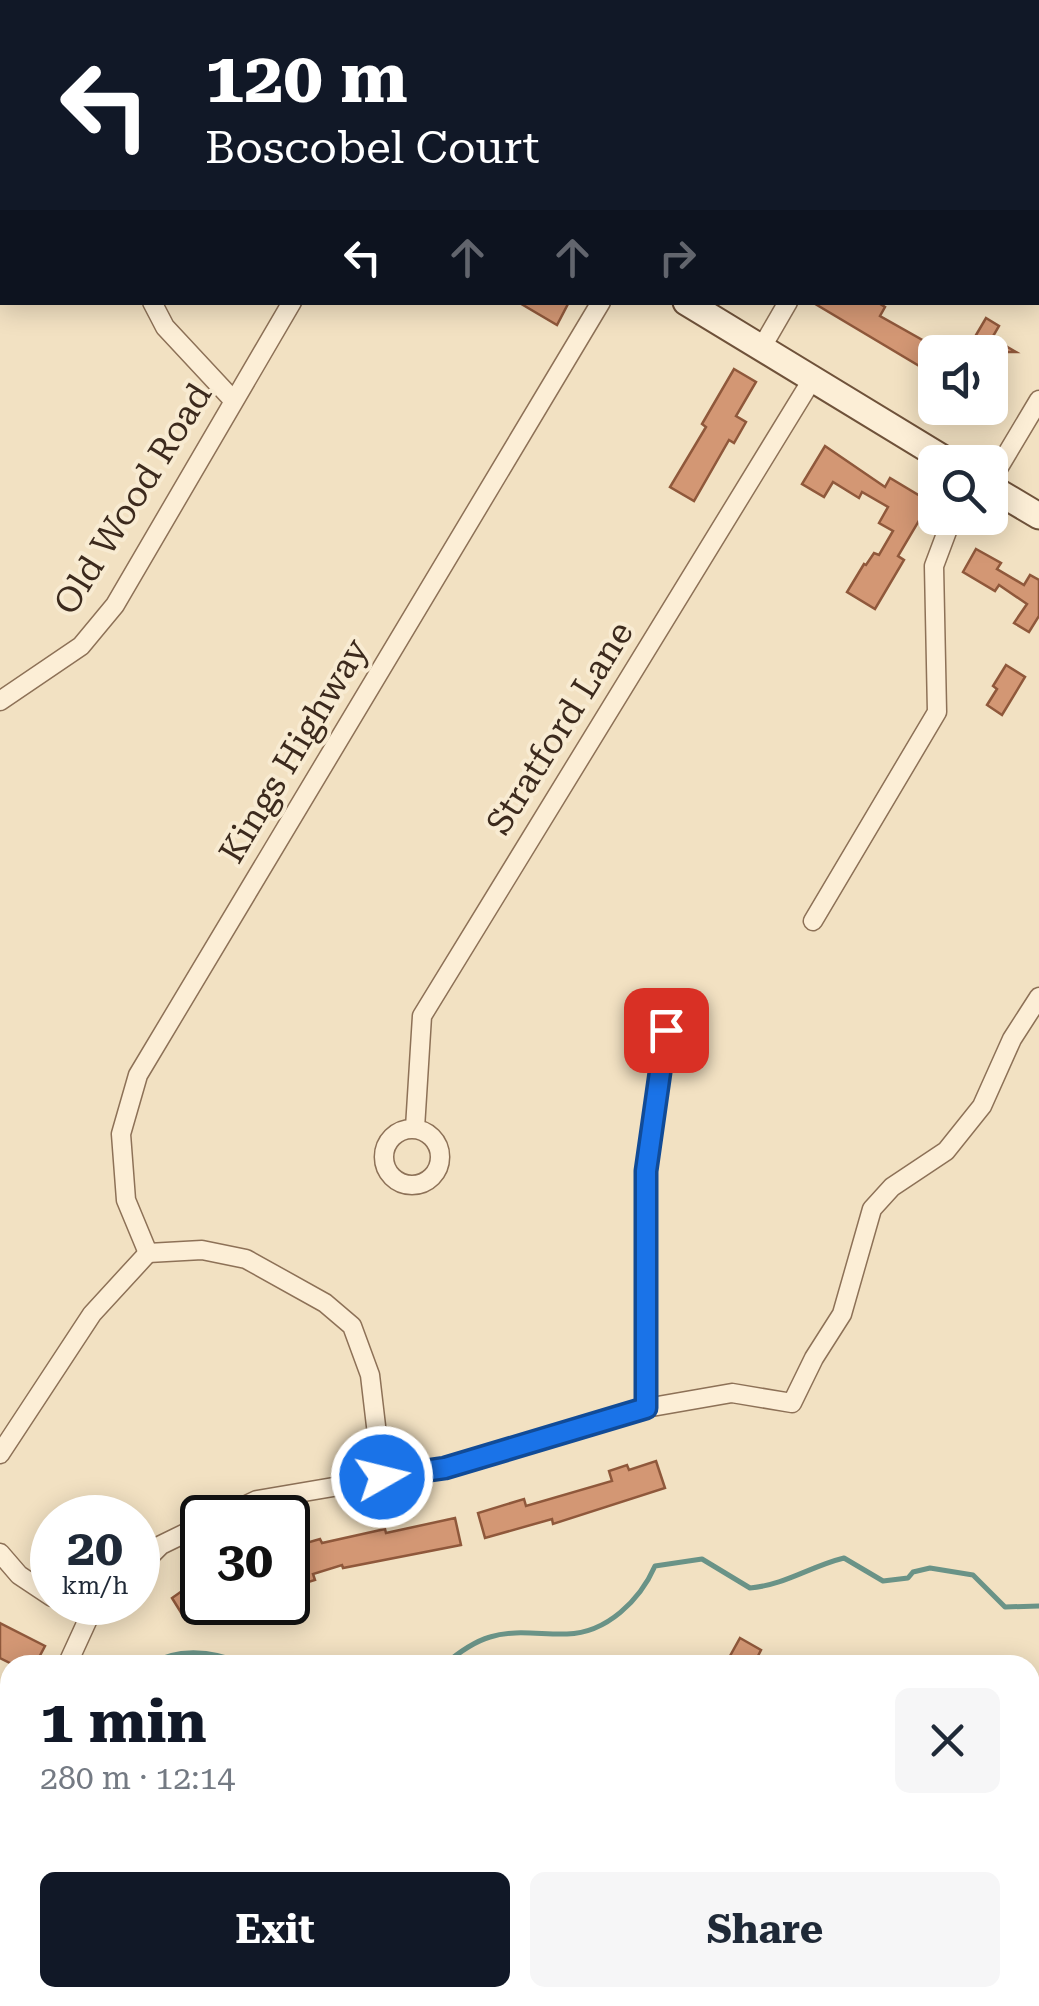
<!DOCTYPE html>
<html lang="en">
<head>
<meta charset="utf-8">
<style>
  :root { --surface:#fff; --page:#f6f6f7; --text:#1f2937; --muted:#747a83; --accent:#111827 }
  body { margin:0; font-family:"Roboto Serif",serif; background:var(--page); color:var(--text); height:100vh; display:flex; flex-direction:column; font-size:38px; white-space:nowrap }
  * { box-sizing:border-box; margin:0 }
  p { font-size:32px; color:var(--muted) }
  .icon { flex:none; width:55px; height:55px; fill:none; stroke:currentColor; stroke-width:2; stroke-linecap:round; stroke-linejoin:round }
  .map { position:relative; flex:1; overflow:hidden }
  .details { position:absolute; left:0px; top:1655px; width:1040px; height:352px; display:flex; flex-direction:column; background:var(--surface); border-radius:30px 30px 0 0; box-shadow:0 5px 25px #0003 }
  .details>* { flex:none }
  .guide { position:absolute; left:0px; top:0px; width:1040px; height:305px; box-shadow:0 5px 25px #0003; background:#111827; color:#fff; overflow:hidden }
  .tools { position:absolute; left:918px; top:335px; display:grid; gap:20px }
  .tools a { display:grid; place-items:center; width:90px; height:90px; border-radius:15px; background:var(--surface); box-shadow:0 5px 25px #0003; font-size:50px }
  .speed { position:absolute; left:30px; top:1495px; display:flex; gap:20px; font-size:50px; font-weight:700; text-align:center }
  .speed>* { display:grid; place-content:center; width:130px; height:130px; border-radius:50%; background:var(--surface); box-shadow:0 5px 25px #0003; line-height:1 }
  .speed small { font-size:25px; font-weight:400 }
  .speed .limit { border:5px solid #111; border-radius:15px; background:#fff; color:#111 }
  .pin { position:absolute; display:grid; place-items:center; width:85px; height:85px; color:#fff; margin:-42px; border-radius:20px; box-shadow:0 5px 15px #0006 }
  .me { position:absolute; width:110px; margin:-55px; rotate:82deg; stroke-linejoin:round; filter:drop-shadow(0 0 8px #0008) }
  .turn { display:flex; align-items:center; gap:35px; height:210px; padding:0 40px; font-size:45px }
  .turn .icon { width:130px; height:130px; stroke-width:2.5 }
  .turn b { display:block; font-size:70px; line-height:85px }
  .lanes { display:flex; align-items:center; height:95px; padding:0 40px; background:#0003; justify-content:center; gap:50px; direction:ltr }
  .lanes .off { opacity:.35 }
  .round { display:grid; place-items:center; flex:none; width:105px; height:105px; border-radius:15px; background:var(--page) }
  .head { display:flex; align-items:center; justify-content:space-between; height:170px; padding:0 40px }
  h1 { font-size:60px; font-weight:700; line-height:75px; color:var(--accent) }
  .primary-button { display:flex; gap:20px; margin-top:auto; padding:20px 40px }
  .primary-button a { flex:1; height:115px; border-radius:15px; background:var(--accent); color:#fff; font-size:40px; font-weight:700; line-height:115px; text-align:center }
  .primary-button a+a { background:var(--page); color:var(--text) }
  .map>svg:first-child { display:block }
</style>
</head>
<body>
<div class="map">
<svg width="1039" height="2006" viewBox="0 0 1039 2006">
  <rect width="100%" height="100%" fill="#f2e1c2"/>
  <g fill="none" stroke-linecap="round" stroke-linejoin="round">
    <g stroke="#6a9387" stroke-width="5">
      <path d="M148,1665C180,1646 214,1651 247,1665"/>
      <path d="M444,1665C458,1653 473,1642 490,1637C515,1629 542,1635 567,1634C607,1633 640,1600 655,1566L702,1559L750,1588C785,1585 811,1566 844,1558L883,1581L908,1578L913,1572L930,1568L973,1575L1005,1607L1039,1606"/>
      <path d="M0,1690L10,1691"/>
    </g>
  </g>
  <g fill="#d39774" stroke="#8f583b" stroke-width="2.5">
    <path d="M518,302H569L557,325Z"/>
    <path d="M812,302H877L885,307L880,316L933,346L921,367Z"/>
    <path d="M986,318L999,326L992,338L1016,352H1004L990,377V352H966Z"/>
    <path d="M734,369L756,382L736,416L746,422L734,443L729,440L694,501L670,487L706,427L702,424Z"/>
    <path d="M825,446L885,487L890,478L930,502L898,556L904,560L875,609L847,592L864,564L866,565L874,553L879,555L893,531L879,523L888,507L862,492L859,498L833,482L824,497L802,484Z"/>
    <path d="M976,549L1001,563L997,569L1024,585L1030,575L1039,580V616L1029,632L1014,623L1027,604L999,585L995,591L963,572Z"/>
    <path d="M1006,665L1025,677L1002,715L987,705L997,689L993,686Z"/>
    <path d="M656,1461L665,1488L553,1524L552,1519L485,1538L478,1513L524,1499L526,1506L612,1481L609,1471L627,1465L629,1470Z"/>
    <path d="M455,1518L461,1545L343,1568L342,1565L313,1574L315,1580L302,1584L300,1578L288,1582V1552L293,1550L292,1547L320,1539L322,1543L385,1529L386,1533Z"/>
    <path d="M202,1577V1608L185,1619L172,1598Z"/>
    <path d="M0,1623L45,1646L35,1665H14L0,1658Z"/>
    <path d="M740,1638L761,1650L758,1656L773,1665H725Z"/>
  </g>
  <g fill="none" stroke-linecap="round" stroke-linejoin="round">
    <g stroke="#8d7157" stroke-width="21">
      <g id="street">
        <path d="M872,0L876,2"/>
        <path d="M377,2L379,0"/>
        <path d="M669,2L671,0"/>
        <path d="M966,2L968,0"/>
        <path d="M0,7L2,13"/>
        <path d="M1038,99H1039"/>
        <path d="M152,302L165,327L233,400"/>
        <path d="M762,347L788,302"/>
        <path d="M990,475L996,472L1039,400"/>
        <path d="M0,701L81,646L115,605L292,302"/>
        <path d="M813,921L937,712L934,566L952,518"/>
        <path d="M415,1128L422,1016L813,378"/>
        <circle cx="412" cy="1157" r="28"/>
        <path d="M148,1253L126,1200L121,1134L138,1075L601,302"/>
        <path d="M148,1253L202,1250L246,1259L325,1303L352,1326L370,1375L382,1477"/>
        <path d="M646,1408V1171L666,1030"/>
        <path d="M0,1454L92,1314L148,1253"/>
        <path d="M219,1518L257,1500L445,1468L646,1408L732,1393L792,1403L814,1358L842,1314L872,1209L892,1187L946,1151L982,1106L1012,1039L1039,997"/>
        <path d="M0,1553L19,1575L52,1597"/>
        <path d="M138,1568L161,1545L202,1525"/>
        <path d="M62,1602L89,1617"/>
        <path d="M67,1665L89,1617L103,1602"/>
        <path d="M0,1871L10,1841"/>
      </g>
    </g>
    <g stroke="#6f523a" stroke-width="29">
      <g id="secondary">
        <path d="M181,0L185,2"/>
        <path d="M686,302L949,462"/>
        <path d="M990,487L1039,516"/>
        <path d="M0,1800L10,1803"/>
        <path d="M636,1998L663,2006"/>
      </g>
    </g>
    <use href="#street" stroke="#fceed6" stroke-width="18"/>
    <use href="#secondary" stroke="#fceed6" stroke-width="25"/>
  </g>
  <g fill="none" stroke-linecap="round" stroke-linejoin="round">
    <g stroke="#114b97" stroke-width="25">
      <path id="route" d="M382,1477L445,1468L646,1408V1171L666,1030"/>
    </g>
    <use href="#route" stroke="#1a73e8" stroke-width="18"/>
  </g>
  <g text-anchor="middle" dominant-baseline="central" stroke-width="8" stroke-linejoin="round" paint-order="stroke">
    <g font-size="35" fill="#3c2a1d" stroke="#f8ebd2">
      <text transform="translate(133 499) rotate(-58)">Old Wood Road</text>
      <text transform="translate(560 728) rotate(-58)">Stratford Lane</text>
      <text transform="translate(294 751) rotate(-59)">Kings Highway</text>
    </g>
  </g>
</svg>
<div class="tools">
<a><svg class="icon" aria-label="sound" viewBox="0 0 24 24"><path d="M4 9h4l5-4v14l-5-4H4zM17 9q2 3 0 6"/></svg></a>
<a><svg class="icon" aria-label="search" viewBox="0 0 24 24"><circle cx="10" cy="10" r="6"/><path d="M15 15l6 6"/></svg></a>
</div>
<div class="speed"><div>20<small>km/h</small></div><div class="limit">30</div></div>
<div class="pin" style="left:666px;top:1030px;background:#d93025"><svg class="icon" aria-label="arrive" viewBox="0 0 24 24"><path d="M6 21V4h12l-3 4 3 4H6"/></svg></div>
<svg class="me" style="left:382px;top:1477px" viewBox="-20 -20 40 40"><circle r="17" fill="#1a73e8" stroke="#fff" stroke-width="3"/><path d="M0-11L8 9 0 5-8 9z" fill="#fff"/></svg>
<div class="guide">
<div class="turn"><svg class="icon" aria-label="left" viewBox="0 0 24 24"><path d="M17 20v-9H6M10 6l-5 5 5 5"/></svg><div><b>120 m</b>Boscobel Court</div></div>
<div class="lanes"><svg class="icon" aria-label="left" viewBox="0 0 24 24"><path d="M17 20v-9H6M10 6l-5 5 5 5"/></svg><svg class="icon off" aria-label="ahead" viewBox="0 0 24 24"><path d="M12 20V5M6 11l6-6 6 6"/></svg><svg class="icon off" aria-label="ahead" viewBox="0 0 24 24"><path d="M12 20V5M6 11l6-6 6 6"/></svg><svg class="icon off" aria-label="right" viewBox="0 0 24 24"><path d="M7 20v-9h11M14 6l5 5-5 5"/></svg></div>
</div>
<section class="details">
<div class="head"><div><h1>1 min</h1><p>280 m · 12:14</p></div><a class="round"><svg class="icon" aria-label="close" viewBox="0 0 24 24"><path d="M6 6l12 12M18 6L6 18"/></svg></a></div>
<div class="primary-button"><a>Exit</a><a>Share</a></div>
</section>
</div>
</body>
</html>
